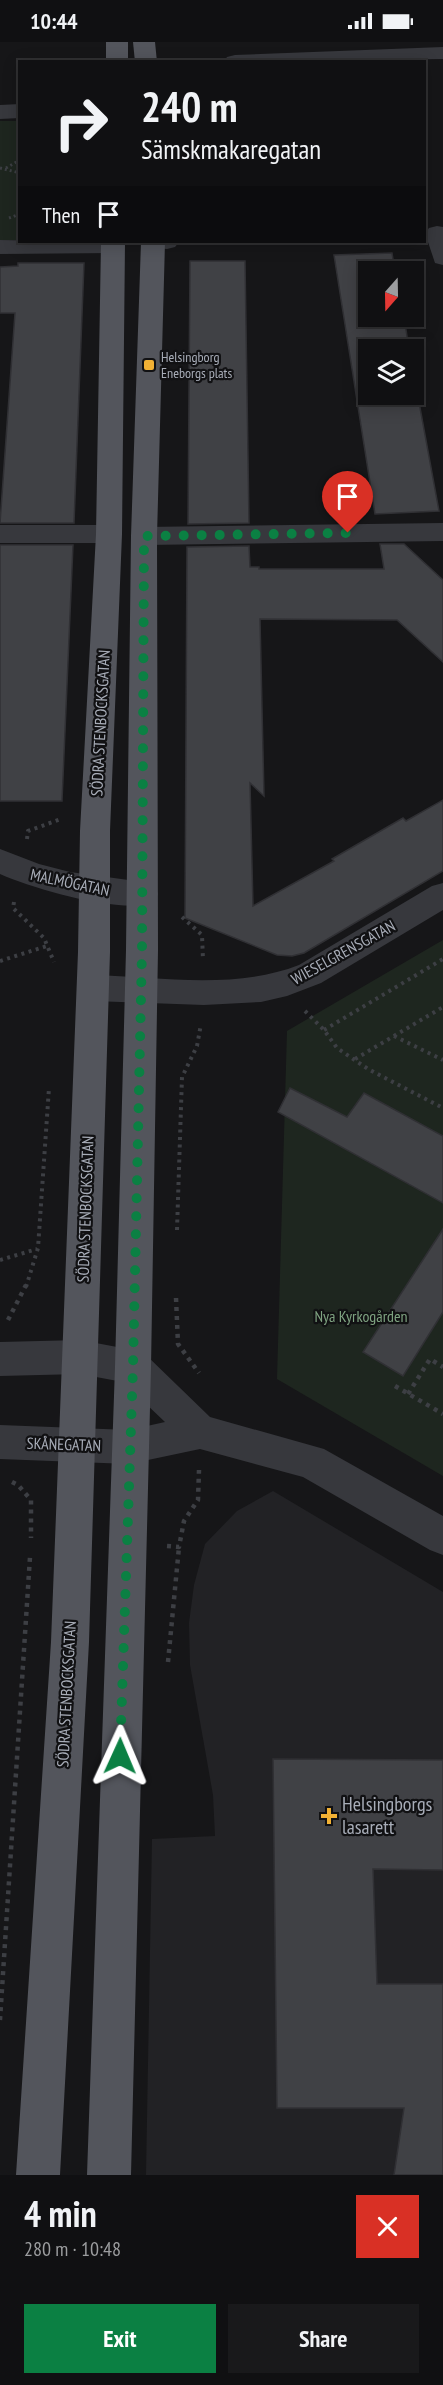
<!DOCTYPE html>
<html lang="en">
<head>
<meta charset="utf-8">
<style>
  :root { --surface:#101012; --page:#19191b; --text:#f1f3f6; --muted:#9c9d9f; --line:#303032; --accent:#0b8043 }
  body { margin:0; font-family:"PT Sans Narrow",sans-serif; background:var(--page); color:var(--text); height:100vh; display:flex; flex-direction:column; font-size:22px; white-space:nowrap }
  * { box-sizing:border-box; margin:0 }
  p { font-size:20px; color:var(--muted) }
  .icon { flex:none; width:33px; height:33px; fill:none; stroke:currentColor; stroke-width:2; stroke-linecap:round; stroke-linejoin:round }
  .map { position:relative; height:2133px; overflow:hidden }
  .drawer { display:flex; flex-direction:column; background:var(--surface); flex:1 }
  .drawer>* { flex:none }
  .guide { position:absolute; left:18px; top:18px; width:408px; height:183px; border-radius:0px; box-shadow:0 3px 15px #0003,0 0 0 2px var(--line); background:#101012; color:var(--text); overflow:hidden }
  .needle { width:39px; rotate:200deg }
  .tools { position:absolute; left:358px; top:219px; display:grid; gap:12px }
  .tools a { display:grid; place-items:center; width:66px; height:66px; border-radius:0px; background:var(--surface); box-shadow:0 3px 15px #0003,0 0 0 2px var(--line); font-size:30px }
  .pin { position:absolute; display:grid; place-items:center; width:51px; height:51px; color:#fff; margin:-62px -26px; border-radius:50% 50% 50% 0; rotate:-45deg; box-shadow:0 0 6px #0007 }
  .pin .icon { rotate:45deg }
  .me { position:absolute; width:66px; margin:-33px; rotate:1deg; stroke-linejoin:round; filter:drop-shadow(0 0 4px #0008) }
  .turn { display:flex; align-items:center; gap:21px; height:126px; padding:0 24px; font-size:27px }
  .turn .icon { width:78px; height:78px; stroke-width:2.5 }
  .turn b { display:block; font-size:42px; line-height:51px }
  .then { display:flex; align-items:center; height:57px; padding:0 24px; background:#0003; gap:12px; font-size:22px }
  .round { display:grid; place-items:center; flex:none; width:63px; height:63px; border-radius:0px; background:var(--page) }
  .summary { display:flex; align-items:center; justify-content:space-between; height:102px; padding:0 24px }
  h1 { font-size:36px; font-weight:800; line-height:45px }
  .action { display:flex; gap:12px; margin-top:auto; padding:12px 24px }
  .action a { flex:1; height:69px; border-radius:0px; background:var(--accent); color:#fff; font-size:24px; font-weight:800; line-height:69px; text-align:center }
  .action a+a { background:var(--page); color:var(--text) }
  .status { display:flex; justify-content:space-between; align-items:center; height:42px; padding:0 30px; background:var(--surface); direction:ltr }
  .status svg { height:16px; fill:currentColor }
  .map>svg:first-child { display:block }
</style>
</head>
<body>
<div class="status"><b>10:44</b><svg viewBox="0 0 49 12"><path d="M0 12V9h3v3zM5 12V6h3v6zM10 12V3h3v9zM15 12V0h3v12zM26 1h20v11H26zM47 4h2v5h-2z"/></svg></div>
<div class="map">
<svg width="443" height="2133" viewBox="0 0 443 2133">
  <rect width="100%" height="100%" fill="#161618"/>
  <path fill="#222225" d="M273,1449L443,1550V2133H146L152,1797L215,1794L213,1753L190,1623L189,1581L194,1543L205,1502L237,1469Z"/>
  <g fill="#1e261f">
    <rect x="0" y="79" width="19" height="119"/>
    <path d="M443,898V1434L277,1337L287,989Z"/>
  </g>
  <g fill="#404145" stroke="#303034" stroke-width="1.5">
    <path d="M392,211L395,230H369V274H404L409,308H369V352H414V333L439,469L375,472L334,213Z"/>
    <path d="M190,219H245L249,481L188,482Z"/>
    <path d="M18,221H84L74,481H0L15,271H0V225L18,224Z"/>
    <path d="M380,502H404L443,538V620L397,578L260,577L264,754L250,741L253,864L334,819L332,817L403,776L406,779L443,758V829L304,911L292,914L277,913L185,876L187,505L249,504L250,525H259V527H384Z"/>
    <path d="M0,503H73L62,759H0Z"/>
    <path d="M290,1046L347,1075L364,1051L443,1094V1161L278,1070Z"/>
    <path d="M443,1187V1270L403,1334L363,1310Z"/>
    <path d="M273,1717L443,1718V1828L373,1827L377,1942H443V2133H394L404,2066H277Z"/>
  </g>
  <g fill="none" stroke-linecap="round" stroke-linejoin="round">
    <g stroke="#3d3f44" stroke-width="3" stroke-dasharray="2 3" stroke-linecap="butt">
      <path d="M0,126L20,131"/>
      <path d="M6,126L20,118"/>
      <path d="M9,176L20,172"/>
    </g>
    <g stroke="#3d3f44" stroke-width="4" stroke-dasharray="3 4.5" stroke-linecap="butt">
      <path d="M27,797L28,789L61,777"/>
      <path d="M14,860L13,866L44,896L54,920"/>
      <path d="M182,875L202,893L203,918"/>
      <path d="M0,919L50,903"/>
      <path d="M305,969L324,988L337,1006L368,1027L443,1066"/>
      <path d="M324,988L443,917"/>
      <path d="M394,994L443,1018"/>
      <path d="M355,1017L443,965"/>
      <path d="M177,1188L182,1035L197,1004L201,982"/>
      <path d="M0,1218L37,1207"/>
      <path d="M26,1245L38,1206L49,1046"/>
    </g>
    <g stroke="#3d3f44" stroke-width="4.5" stroke-dasharray="4 5" stroke-linecap="butt">
      <path d="M176,1256L178,1302L199,1331"/>
      <path d="M8,1278L26,1243"/>
      <path d="M395,1344L443,1372"/>
      <path d="M408,1352L430,1317L443,1325"/>
      <path d="M12,1440L18,1443L31,1458V1496"/>
      <path d="M167,1504L179,1505L184,1479L198,1458L199,1428"/>
      <path d="M168,1620L179,1505"/>
      <path d="M0,1978L30,1515"/>
    </g>
    <g fill="#37383d" fill-rule="evenodd">
      <path d="M443,5V17L224,20L227,15L235,13Z"/>
      <path d="M20,62V76L0,77V63Z"/>
      <path d="M437,184L443,185V223L435,221L425,191L429,186Z"/>
      <path d="M0,198L122,200L125,204L121,209L113,211L0,212Z"/>
      <path d="M141,200H179L175,205L167,207L145,205Z"/>
      <path d="M443,481V499L144,503L135,501L131,494L135,487L144,485Z"/>
      <path d="M0,483H109L118,485L122,492L118,499L109,501H0Z"/>
      <path d="M0,807L39,822L70,830L143,840L154,843L158,852L154,861C119,872 34,847 0,832Z"/>
      <path d="M443,841V868L321,941L287,954L261,960L204,963L93,959L82,955L77,946L82,937L93,933C160,935 235,948 299,923L432,844Z"/>
      <path d="M80,1298L133,1308L146,1313L210,1375L324,1407L443,1474V1513L430,1508L303,1435L200,1407L129,1422L0,1417V1383L129,1388L165,1380L123,1340L80,1332L0,1334V1300Z"/>
    </g>
    <g fill="#53555c" fill-rule="evenodd">
      <rect x="106" y="0" width="22" height="20"/>
      <path d="M133,0H155L157,20H135Z"/>
      <path d="M101,200H125L122,492L110,789V910L89,1600L60,2133H16L51,1600L78,910L80,789L96,492Z"/>
      <path d="M141,200H165L157,494L158,908L151,1325L131,2133H87L115,1325L126,908L131,494Z"/>
    </g>
  </g>
  <g fill="none" stroke-linecap="round" stroke-linejoin="round">
    <path stroke="#0b8043" stroke-width="10" stroke-dasharray="0 18" d="M120,1714L133,1325L142,908L144,494L348,491"/>
  </g>
  <g fill="#f2b134" stroke="#111113" stroke-width="2">
    <rect x="143" y="317" width="12" height="12" rx="3"/>
    <path d="M326 1765h6v6h6v6h-6v6h-6v-6h-6v-6h6z"/>
  </g>
  <g text-anchor="middle" dominant-baseline="central" stroke-width="4.5" stroke-linejoin="round" paint-order="stroke">
    <g font-size="14" fill="#a8adb8" stroke="#111113" text-anchor="start">
      <text x="161" y="315">Helsingborg<tspan x="161" dy="16">Eneborgs plats</tspan></text>
    </g>
    <g font-size="16" fill="#a8adb8" stroke="#111113">
      <text transform="translate(100 681) rotate(-87)">SÖDRA STENBOCKSGATAN</text>
      <text transform="translate(70 840) rotate(12)">MALMÖGATAN</text>
      <text transform="translate(343 910) rotate(-29)">WIESELGRENSGATAN</text>
      <text transform="translate(85 1167) rotate(-88)">SÖDRA STENBOCKSGATAN</text>
      <text transform="translate(64 1402) rotate(2)">SKÅNEGATAN</text>
      <text transform="translate(66 1652) rotate(-87)">SÖDRA STENBOCKSGATAN</text>
    </g>
    <g font-size="16" fill="#7fa381" stroke="#111113">
      <text x="361" y="1274">Nya Kyrkogården</text>
    </g>
    <g font-size="20" fill="#a8adb8" stroke="#111113" text-anchor="start">
      <text x="342" y="1762">Helsingborgs<tspan x="342" dy="23">lasarett</tspan></text>
    </g>
  </g>
</svg>
<div class="tools">
<a><svg class="needle" viewBox="-14 -14 28 28"><path d="M0-13l5 13h-10z" fill="#e53935"/><path d="M0 13l5-13h-10z" fill="#9c9d9f"/></svg></a>
<a><svg class="icon" aria-label="layers" viewBox="0 0 24 24"><path d="M12 4l9 5-9 5-9-5zM3 14l9 5 9-5"/></svg></a>
</div>
<div class="pin" style="left:348px;top:491px;background:#d93025"><svg class="icon" aria-label="arrive" viewBox="0 0 24 24"><path d="M6 21V4h12l-3 4 3 4H6"/></svg></div>
<svg class="me" style="left:120px;top:1714px" viewBox="-20 -20 40 40"><path d="M0-17L14 15 0 8-14 15z" fill="#0b8043" stroke="#fff" stroke-width="4"/></svg>
<div class="guide">
<div class="turn"><svg class="icon" aria-label="right" viewBox="0 0 24 24"><path d="M7 20v-9h11M14 6l5 5-5 5"/></svg><div><b>240 m</b>Sämskmakaregatan</div></div>
<div class="then">Then<svg class="icon" aria-label="arrive" viewBox="0 0 24 24"><path d="M6 21V4h12l-3 4 3 4H6"/></svg></div>
</div>
</div>
<section class="drawer">
<div class="summary"><div><h1>4 min</h1><p>280 m · 10:48</p></div><a class="round" style="background:#d93025;color:#fff"><svg class="icon" aria-label="close" viewBox="0 0 24 24"><path d="M6 6l12 12M18 6L6 18"/></svg></a></div>
<div class="action"><a>Exit</a><a>Share</a></div>
</section>
</body>
</html>
